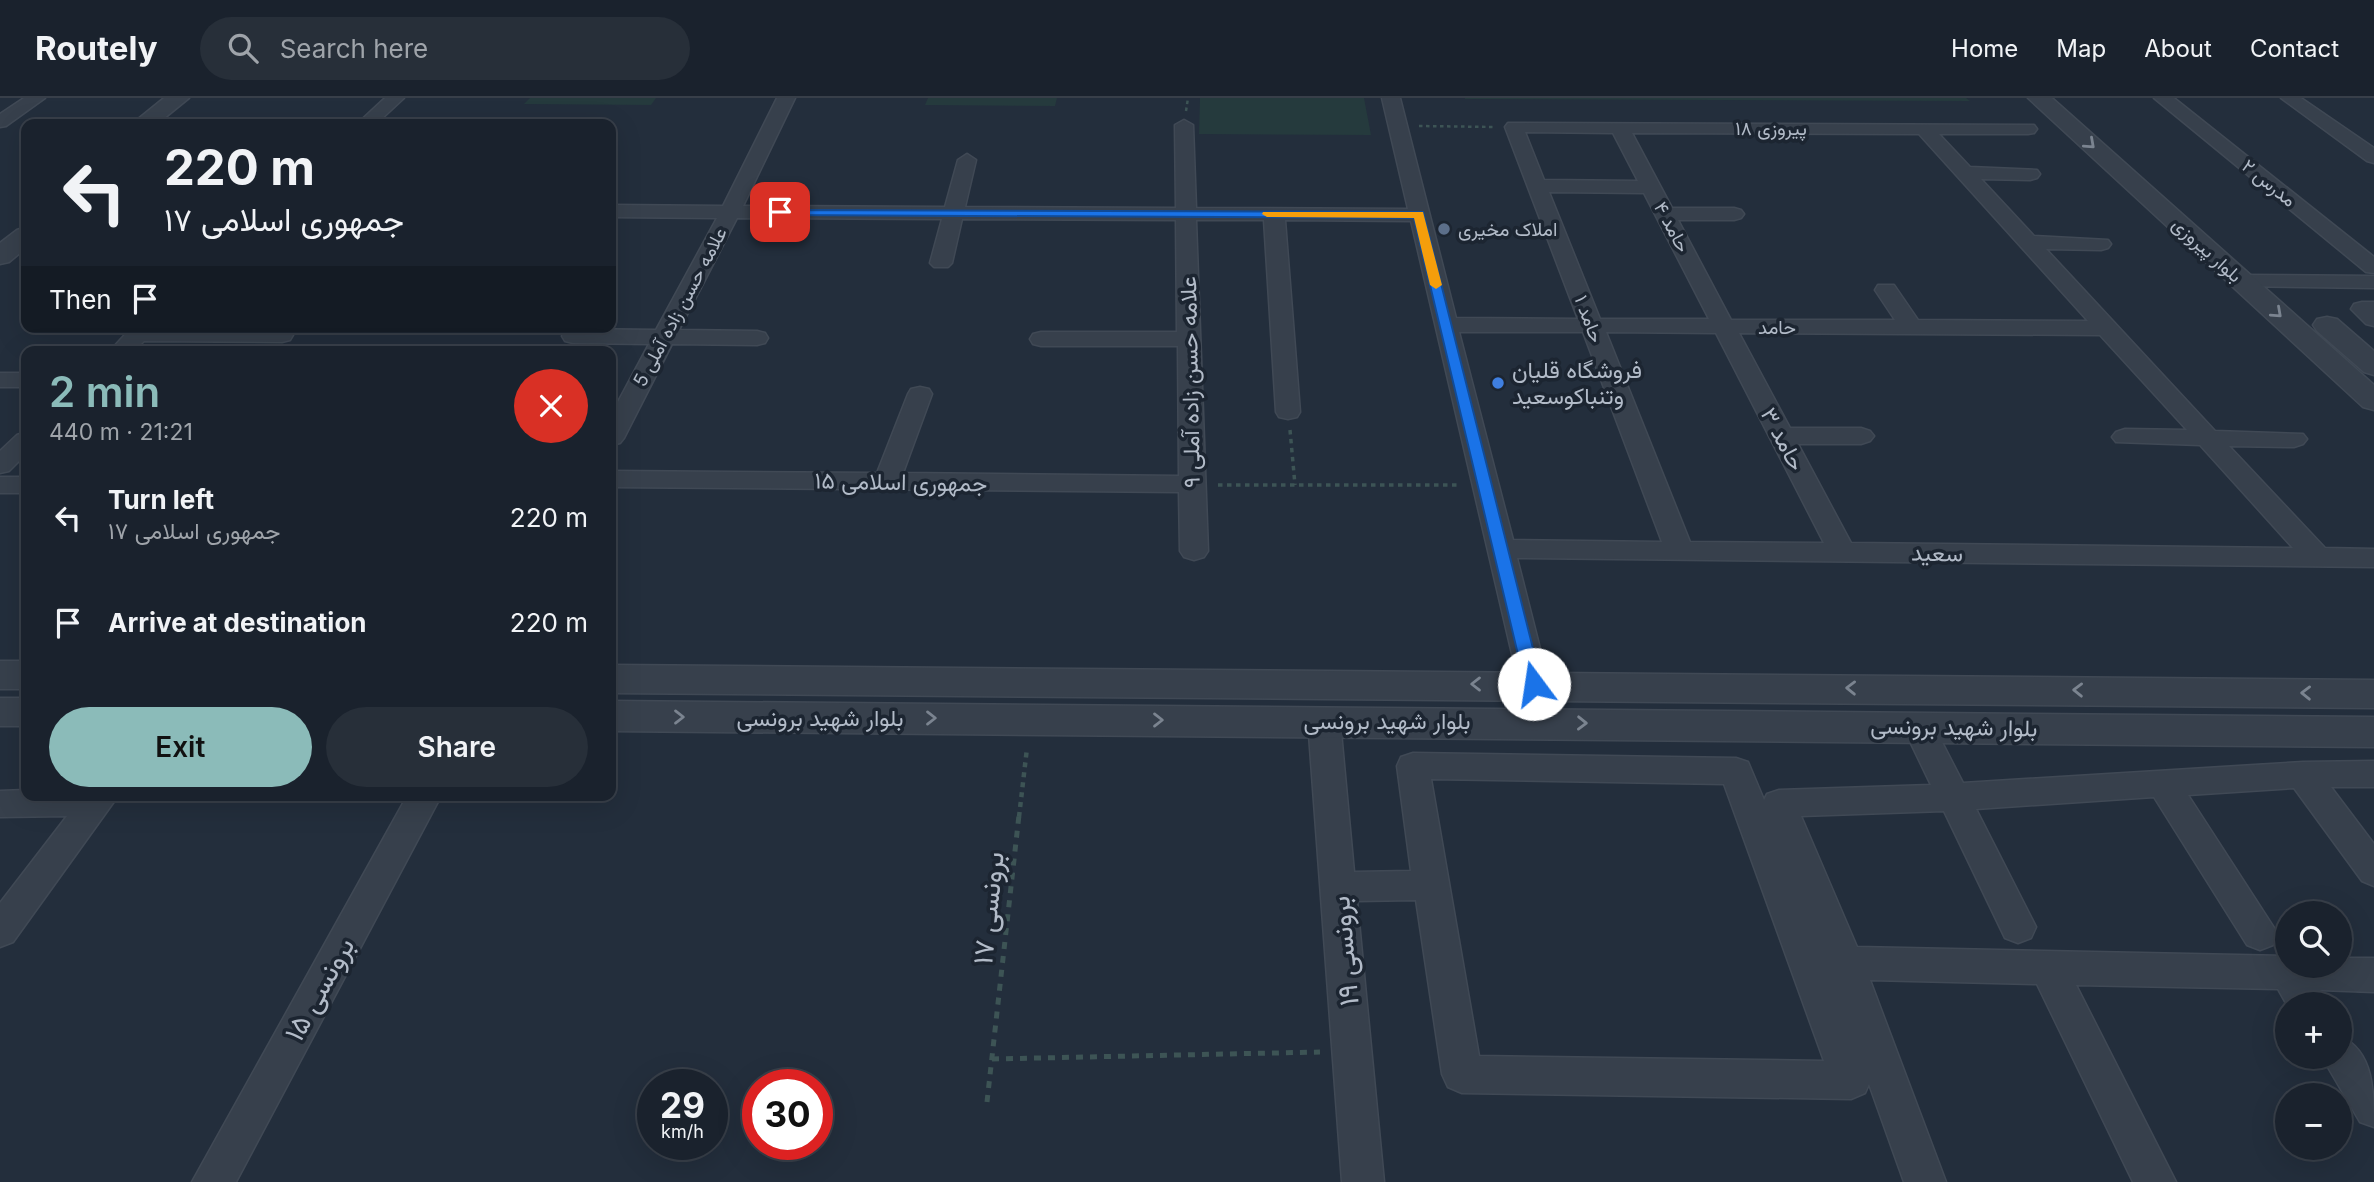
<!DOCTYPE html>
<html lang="en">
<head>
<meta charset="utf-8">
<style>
  :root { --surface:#1a222d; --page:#272f39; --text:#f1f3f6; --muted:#9fa4aa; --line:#383f49; --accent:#8bbbb9 }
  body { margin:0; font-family:Inter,Vazirmatn,sans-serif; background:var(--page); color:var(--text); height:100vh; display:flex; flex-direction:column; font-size:26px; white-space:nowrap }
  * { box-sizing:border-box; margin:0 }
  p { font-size:23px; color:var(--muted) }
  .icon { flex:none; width:38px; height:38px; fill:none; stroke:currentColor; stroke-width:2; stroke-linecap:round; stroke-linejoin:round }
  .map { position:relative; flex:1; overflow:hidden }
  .details { position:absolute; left:21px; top:248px; width:595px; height:455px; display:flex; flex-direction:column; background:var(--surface); border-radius:14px; box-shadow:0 7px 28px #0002,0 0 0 2px var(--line) }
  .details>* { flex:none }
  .top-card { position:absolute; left:21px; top:21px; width:595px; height:214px; border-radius:14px; box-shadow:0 7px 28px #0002,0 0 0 2px var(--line); background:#1a222d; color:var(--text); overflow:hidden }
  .tools { position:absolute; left:2275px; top:803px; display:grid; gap:14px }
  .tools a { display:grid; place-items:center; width:77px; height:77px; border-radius:50%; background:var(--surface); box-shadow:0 7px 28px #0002,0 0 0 2px var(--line); font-size:35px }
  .speed { position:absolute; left:637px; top:971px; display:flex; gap:14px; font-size:35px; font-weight:700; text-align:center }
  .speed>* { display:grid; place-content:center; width:91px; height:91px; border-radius:50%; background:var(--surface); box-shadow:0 7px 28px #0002,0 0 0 2px var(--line); line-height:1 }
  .speed small { font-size:18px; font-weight:400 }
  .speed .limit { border:10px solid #d22; background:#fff; color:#111 }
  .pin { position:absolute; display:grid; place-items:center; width:60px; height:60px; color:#fff; margin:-30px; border-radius:14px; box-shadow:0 4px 10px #0006 }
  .me { position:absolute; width:77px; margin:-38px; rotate:346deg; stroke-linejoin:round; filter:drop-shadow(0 0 5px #0008) }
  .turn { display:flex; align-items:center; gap:24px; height:147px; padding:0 28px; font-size:32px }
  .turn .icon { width:91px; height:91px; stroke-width:2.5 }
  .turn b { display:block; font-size:49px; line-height:60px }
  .then { display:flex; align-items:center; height:66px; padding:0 28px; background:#0003; gap:14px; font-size:26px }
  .round { display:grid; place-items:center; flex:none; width:74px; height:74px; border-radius:37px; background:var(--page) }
  .overview { display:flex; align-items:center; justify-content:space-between; height:119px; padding:0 28px }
  h1 { font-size:42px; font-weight:600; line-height:52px; color:var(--accent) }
  .primary-button { display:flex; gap:14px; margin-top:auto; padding:14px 28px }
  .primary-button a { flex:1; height:80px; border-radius:42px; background:var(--accent); color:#111; font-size:28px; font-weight:600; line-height:80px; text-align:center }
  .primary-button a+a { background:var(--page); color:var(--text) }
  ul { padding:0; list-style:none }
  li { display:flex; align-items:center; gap:21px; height:105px; padding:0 28px }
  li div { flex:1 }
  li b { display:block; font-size:26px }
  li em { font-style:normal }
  header { display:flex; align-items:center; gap:42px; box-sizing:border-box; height:98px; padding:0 35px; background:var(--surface); border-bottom:2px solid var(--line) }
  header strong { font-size:33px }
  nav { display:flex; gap:38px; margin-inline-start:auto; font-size:24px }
  .search { width:490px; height:63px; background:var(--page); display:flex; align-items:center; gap:18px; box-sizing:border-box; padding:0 24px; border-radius:38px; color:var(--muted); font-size:26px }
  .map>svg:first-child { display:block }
</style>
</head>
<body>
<header>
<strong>Routely</strong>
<div class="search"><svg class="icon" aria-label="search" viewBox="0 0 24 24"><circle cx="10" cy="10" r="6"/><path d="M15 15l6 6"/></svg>Search here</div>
<nav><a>Home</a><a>Map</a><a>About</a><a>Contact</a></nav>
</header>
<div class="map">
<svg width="2374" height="1084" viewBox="0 0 2374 1084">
  <rect width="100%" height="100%" fill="#232e3c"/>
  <g fill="#253a3d">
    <path d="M530,0H656L651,7L524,6Z"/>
    <path d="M928,0H1057L1055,8L925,7Z"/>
    <path d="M1200,0H1364L1371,37L1199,36Z"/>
    <path d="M1465,0H1966L1970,3L1465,1Z"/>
  </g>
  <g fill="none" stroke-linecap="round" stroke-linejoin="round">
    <g stroke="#404955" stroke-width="3">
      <g id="minor">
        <path d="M24,0H45L6,28L0,29V16Z"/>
        <path d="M385,0H404L376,26H357Z"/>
        <path d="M777,0H795L743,108L945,109L958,62L967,56L976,62L965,109L1176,110L1175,27L1184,22L1193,27L1196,110L1408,111L1382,0H1400L1456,220L1578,221L1505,29L1508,25L2034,27L2037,31L2034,35L2028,36H1939L1970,69L2037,72L2040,76L2037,80L2030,82L1981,81L2034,138L2108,142L2111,146L2108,150L2101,152L2046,151L2215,333L2303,336L2307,341L2303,346L2294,349L2229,348L2325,450L2374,451V469L1517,460L1549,586L1545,594L1534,597L1523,594L1519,586L1411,123L1285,122L1300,314L1297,319L1288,321L1279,319L1276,314L1264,122H1196L1208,453L1204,459L1194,462L1184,459L1180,453L1179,394L611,389V373L877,375L908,296L911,291L920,289L929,291L932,296L903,375L1179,378L1178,248H1041L1033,246L1030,241L1033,236L1041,234H1177L1176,122L962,121L952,165L948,169H934L930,165L942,121L737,120L679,232L757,233L765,235L768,240L765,245L757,247L672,246L624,340L620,345L611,347V317L649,246L573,245L565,243L562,238L565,233L573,231L656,232L717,120L611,119V107L723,108ZM1525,34L1613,35L1638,83L1544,82ZM1632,35L1919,36L2088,223L1918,222L1894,187H1878L1875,192L1895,222H1731L1678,122H1734L1741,120L1744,116L1741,112L1734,110H1672ZM1549,94L1644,95L1709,221H1600ZM1459,234H1583L1662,444L1513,442ZM1606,234L1716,235L1824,445L1690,444ZM1739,235L2100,237L2187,332L2125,331L2116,334L2112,339L2116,344L2200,347L2293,450L1851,445L1798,346H1861L1870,343L1874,338L1870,333L1861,330H1790Z"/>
        <path d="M2154,0H2174L2374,159V175L2366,174Z"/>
        <path d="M2281,0H2301L2374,50V65L2367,63Z"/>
        <path d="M2241,177L2374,178V190L2233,188L2230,183L2233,178Z"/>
        <path d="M2362,204H2374V228L2366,226L2351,211L2354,206Z"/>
        <path d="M132,229L282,230L290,232L293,237L290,242L282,244L144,243L133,254H109Z"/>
        <rect x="0" y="275" width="26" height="14"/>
        <path d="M26,334V356L9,373L0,375V353L17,337Z"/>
        <rect x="0" y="379" width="26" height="16"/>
        <path d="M1324,611L1335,615L1340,623L1354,774L1411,773L1397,668L1401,659L1413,655L1736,660L1748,664L1764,702L1767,696L1779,692L1931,687L1903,629L1908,621L1919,617L1930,621L1963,685L2303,664L2374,663V689H2331L2374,746V788L2362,783L2294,690L2188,697L2278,836L2273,847L2260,852L2247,847L2154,699L1976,711L2036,829L2031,840L2018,845L2005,840L1944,713L1801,718L1857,849L2287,858V868H2340V860H2374V894L2320,892L2327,906L2287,907L2278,891L2076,887L2176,1084H2133L2037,886L1870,882L1946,1084H1904L1869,986L1865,995L1851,1001L1462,995L1448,989L1442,976L1416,802L1357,803L1384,1084H1342L1308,623L1313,615ZM1431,681L1724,686L1824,963L1479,958Z"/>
        <path d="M26,692V698H118L13,844L0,849V805L67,718L0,719V693Z"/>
        <path d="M407,698H441L236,1084H192Z"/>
        <path d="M2340,938C2374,953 2374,994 2374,1029L2360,1024L2322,959H2340Z"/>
      </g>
    </g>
    <g stroke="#404955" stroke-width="3">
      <g id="tertiary">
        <path d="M164,0H189L157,26H132Z"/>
        <path d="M2028,0H2052L2374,287V312L2363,309Z"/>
        <path d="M26,129V150L9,164L0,166V145L17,132Z"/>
        <path d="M2327,219L2337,221L2374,253V277L2364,274L2317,233L2313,227L2317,221Z"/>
        <rect x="0" y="563" width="26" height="28"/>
        <path d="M611,567L2374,582V610L611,595Z"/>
        <rect x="0" y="600" width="26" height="28"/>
        <path d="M611,603L2374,619V649L611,633Z"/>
      </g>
    </g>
    <g stroke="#3d5455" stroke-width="2.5" stroke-dasharray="3.5 3.5" stroke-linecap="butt">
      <path d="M1186,13L1188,0"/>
      <path d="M1419,28L1495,29"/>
    </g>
    <g stroke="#3d5455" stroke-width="3.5" stroke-dasharray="4.5 4.5" stroke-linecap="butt">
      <path d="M1290,332L1295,387"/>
      <path d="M1218,387H1461"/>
    </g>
    <path stroke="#3d5455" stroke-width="4.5" stroke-dasharray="5 5" stroke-linecap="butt" d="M1019,719L1027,650"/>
    <g stroke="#3d5455" stroke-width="5" stroke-dasharray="7 7" stroke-linecap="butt">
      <path d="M992,961L1320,954"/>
      <path d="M987,1004L1019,717"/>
    </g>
    <use href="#minor" fill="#37404c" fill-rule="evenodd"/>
    <use href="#tertiary" fill="#37404c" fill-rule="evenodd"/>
  </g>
  <defs><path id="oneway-chevron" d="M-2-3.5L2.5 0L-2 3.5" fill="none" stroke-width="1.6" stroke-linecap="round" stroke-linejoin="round" transform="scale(1.75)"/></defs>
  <g stroke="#7b8490">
    <use href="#oneway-chevron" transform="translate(2090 46) rotate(42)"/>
    <use href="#oneway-chevron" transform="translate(2277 215) rotate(42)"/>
    <use href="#oneway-chevron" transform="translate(1476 586) rotate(-180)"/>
    <use href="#oneway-chevron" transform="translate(1851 590) rotate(-179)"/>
    <use href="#oneway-chevron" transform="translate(2078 592) rotate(-179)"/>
    <use href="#oneway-chevron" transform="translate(2306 595) rotate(-179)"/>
    <use href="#oneway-chevron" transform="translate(679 619)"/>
    <use href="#oneway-chevron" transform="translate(931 620)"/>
    <use href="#oneway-chevron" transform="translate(1158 622)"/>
    <use href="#oneway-chevron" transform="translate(1582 625) rotate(1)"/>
  </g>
  <path fill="#1a73e8" stroke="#114b97" stroke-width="2" d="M776,112L1423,114L1542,586L1539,591L1534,592L1525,586L1414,120L780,117L774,114Z"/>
  <path fill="#f59e0b" d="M1263,114H1423L1442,187L1436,191L1430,187L1414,120L1267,119L1262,116Z"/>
  <circle fill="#5c6f8a" stroke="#1c2531" stroke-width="2.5" cx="1444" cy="131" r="7"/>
  <circle fill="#3f7fe0" stroke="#1c2531" stroke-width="2.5" cx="1498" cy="285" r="7"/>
  <g text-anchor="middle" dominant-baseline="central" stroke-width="7" stroke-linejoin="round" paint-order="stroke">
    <g font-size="19" fill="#b2bbc8" stroke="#1c2531">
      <text x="1771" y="30">پیروزی ۱۸</text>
      <text transform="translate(2269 85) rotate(39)">مدرس ۲</text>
      <text transform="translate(1672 129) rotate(62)">حامد ۴</text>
      <text transform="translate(2207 152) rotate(42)">بلوار پیروزی</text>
      <text transform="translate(680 209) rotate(-62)">علامه حسن زاده آملی 5</text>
      <text transform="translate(1589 221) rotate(69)">حامد ۱</text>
      <text x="1777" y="229">حامد</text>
    </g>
    <g font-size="19" fill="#b2bbc8" stroke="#1c2531" text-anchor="start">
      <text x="1458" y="131">املاک مخیری</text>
    </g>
    <g font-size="23" fill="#b2bbc8" stroke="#1c2531" text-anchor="start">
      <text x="1512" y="272">فروشگاه قلیان<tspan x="1512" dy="26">وتنباکوسعید</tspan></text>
    </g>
    <g font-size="23" fill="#b2bbc8" stroke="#1c2531">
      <text transform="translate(1190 284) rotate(-91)">علامه حسن زاده آملی ۹</text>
      <text transform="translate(1783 341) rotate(62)">حامد ۳</text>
      <text transform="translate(901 384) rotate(1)">جمهوری اسلامی ۱۵</text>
      <text transform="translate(1937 455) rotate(1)">سعید</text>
      <text x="820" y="620">بلوار شهید برونسی</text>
      <text x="1387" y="623">بلوار شهید برونسی</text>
      <text transform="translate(1954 629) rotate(1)">بلوار شهید برونسی</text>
    </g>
    <g font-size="28" fill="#b2bbc8" stroke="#1c2531">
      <text transform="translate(988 810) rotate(-84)">برونسی ۱۷</text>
      <text transform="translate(1344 853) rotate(-95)">برونسی ۱۹</text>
      <text transform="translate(319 891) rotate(-61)">برونسی ۱۵</text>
    </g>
  </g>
</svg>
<div class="tools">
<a><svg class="icon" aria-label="search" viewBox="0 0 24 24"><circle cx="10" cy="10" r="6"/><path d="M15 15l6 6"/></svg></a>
<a>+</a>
<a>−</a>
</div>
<div class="speed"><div>29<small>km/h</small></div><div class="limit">30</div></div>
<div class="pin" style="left:780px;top:114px;background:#d93025"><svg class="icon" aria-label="arrive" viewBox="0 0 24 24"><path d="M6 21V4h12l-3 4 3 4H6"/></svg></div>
<svg class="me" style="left:1534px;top:586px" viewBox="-20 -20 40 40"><circle r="19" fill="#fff"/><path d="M0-13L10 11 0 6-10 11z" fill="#1a73e8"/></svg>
<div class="top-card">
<div class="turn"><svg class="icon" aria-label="left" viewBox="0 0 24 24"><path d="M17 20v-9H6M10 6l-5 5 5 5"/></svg><div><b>220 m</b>جمهوری اسلامی ۱۷</div></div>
<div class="then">Then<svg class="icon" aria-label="arrive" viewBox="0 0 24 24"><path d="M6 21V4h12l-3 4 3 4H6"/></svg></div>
</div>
<section class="details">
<div class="overview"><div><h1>2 min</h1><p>440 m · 21:21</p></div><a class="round" style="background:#d93025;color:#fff"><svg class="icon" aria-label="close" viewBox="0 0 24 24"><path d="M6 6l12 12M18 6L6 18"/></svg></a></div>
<ul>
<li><svg class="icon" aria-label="left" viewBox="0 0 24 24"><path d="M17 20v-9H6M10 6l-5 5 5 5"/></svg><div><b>Turn left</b><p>جمهوری اسلامی ۱۷</p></div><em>220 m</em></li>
<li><svg class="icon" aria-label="arrive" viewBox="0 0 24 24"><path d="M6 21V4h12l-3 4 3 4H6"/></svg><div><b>Arrive at destination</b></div><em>220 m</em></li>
</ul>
<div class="primary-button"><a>Exit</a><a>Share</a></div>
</section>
</div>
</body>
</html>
